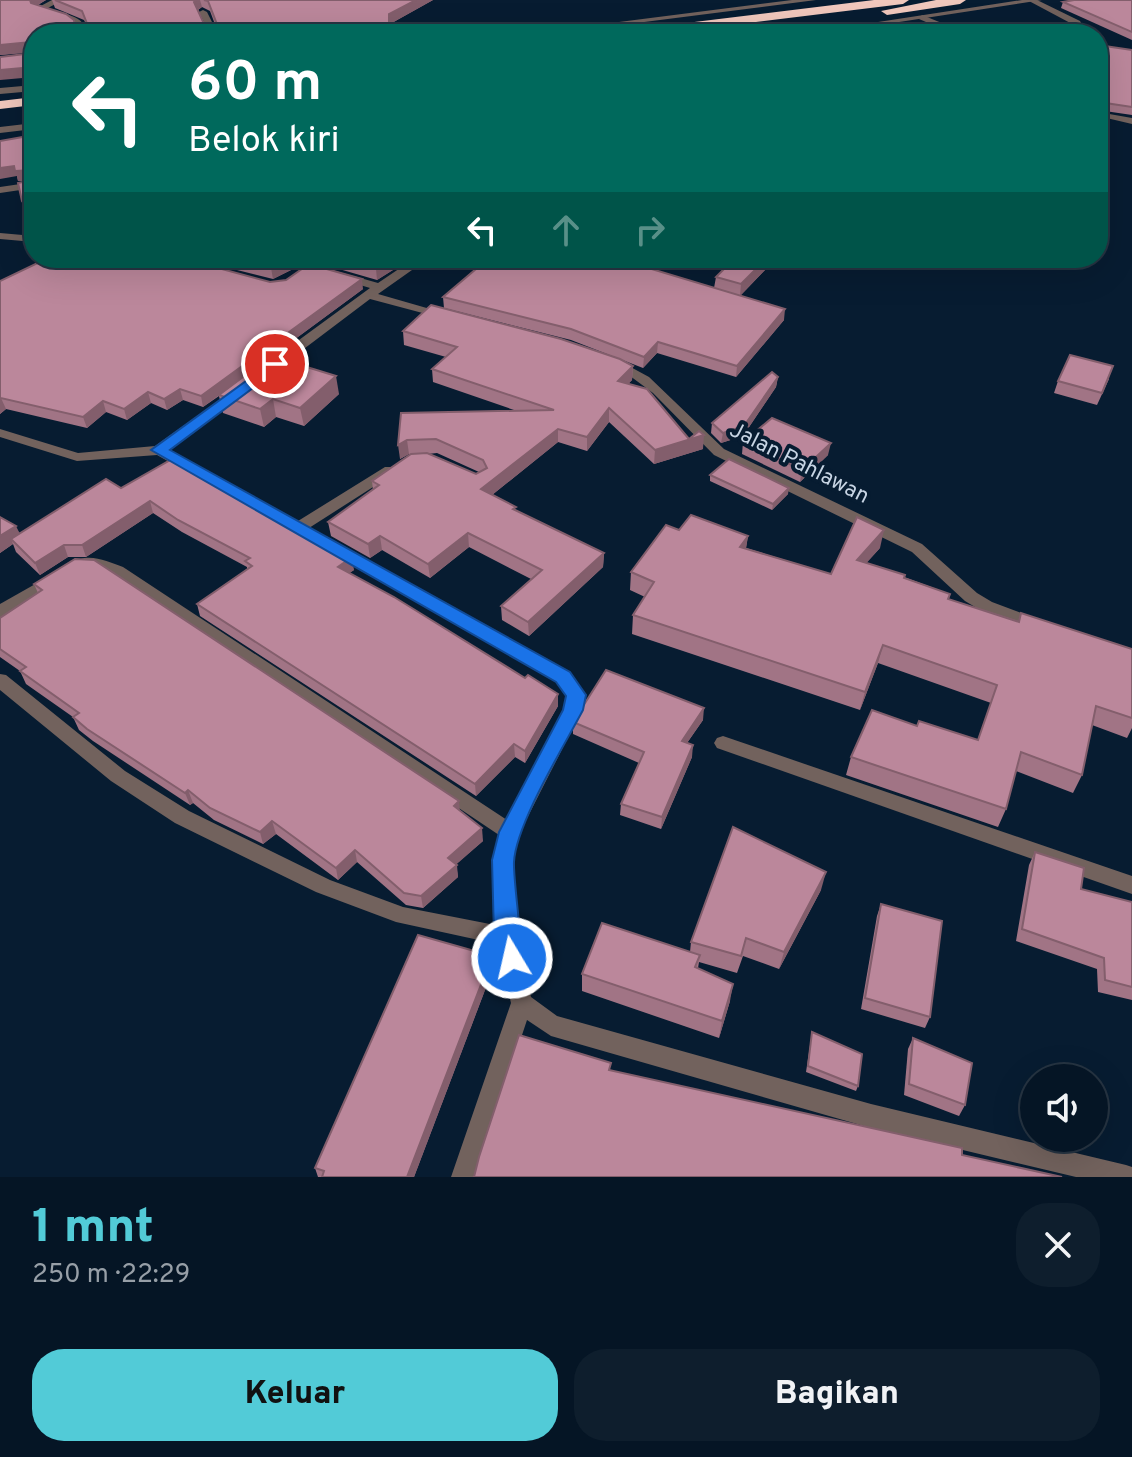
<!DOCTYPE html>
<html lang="id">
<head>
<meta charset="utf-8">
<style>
  :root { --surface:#051525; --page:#0e1e2d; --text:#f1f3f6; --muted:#979fa7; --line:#263442; --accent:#52cbd7 }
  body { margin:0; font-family:Overpass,sans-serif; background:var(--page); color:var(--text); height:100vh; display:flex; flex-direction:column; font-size:30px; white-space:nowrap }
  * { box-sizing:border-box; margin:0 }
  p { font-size:26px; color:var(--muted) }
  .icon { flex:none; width:44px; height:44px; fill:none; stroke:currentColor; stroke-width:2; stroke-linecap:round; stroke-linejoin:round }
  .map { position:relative; height:1177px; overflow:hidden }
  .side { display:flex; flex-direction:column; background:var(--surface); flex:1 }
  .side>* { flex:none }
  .banner { position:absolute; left:24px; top:24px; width:1084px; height:244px; border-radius:32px; box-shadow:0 8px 32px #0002,0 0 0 2px var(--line); background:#00695c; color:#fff; overflow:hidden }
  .tools { position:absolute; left:1020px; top:1064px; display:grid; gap:16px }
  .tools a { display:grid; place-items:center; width:88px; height:88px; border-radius:50%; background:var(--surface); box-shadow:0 8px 32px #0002,0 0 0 2px var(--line); font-size:40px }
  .pin { position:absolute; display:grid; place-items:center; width:68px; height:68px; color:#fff; margin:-34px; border:4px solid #fff; border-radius:50%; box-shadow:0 2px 8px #0007 }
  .me { position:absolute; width:88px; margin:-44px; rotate:351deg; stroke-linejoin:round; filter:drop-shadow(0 0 6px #0008) }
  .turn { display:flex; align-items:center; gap:28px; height:168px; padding:0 32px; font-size:36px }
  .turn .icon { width:104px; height:104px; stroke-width:2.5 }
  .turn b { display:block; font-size:56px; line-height:68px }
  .lanes { display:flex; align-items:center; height:76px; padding:0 32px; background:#0003; justify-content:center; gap:40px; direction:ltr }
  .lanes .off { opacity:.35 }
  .round { display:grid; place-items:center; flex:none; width:84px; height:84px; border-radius:32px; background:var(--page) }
  .summary { display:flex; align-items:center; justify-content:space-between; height:136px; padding:0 32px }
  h1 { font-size:48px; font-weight:800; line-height:60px; color:var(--accent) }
  .button { display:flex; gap:16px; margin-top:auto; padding:16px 32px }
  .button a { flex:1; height:92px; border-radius:32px; background:var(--accent); color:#111; font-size:32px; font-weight:800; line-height:92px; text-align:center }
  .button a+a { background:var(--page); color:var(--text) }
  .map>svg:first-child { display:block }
</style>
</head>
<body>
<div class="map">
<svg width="1132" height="1177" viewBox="0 0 1132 1177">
  <rect width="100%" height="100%" fill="#071c31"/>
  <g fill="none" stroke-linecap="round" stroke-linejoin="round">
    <path fill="#72625d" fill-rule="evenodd" d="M1098,112L1132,118V124L1098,116Z"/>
    <g fill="#72625d" fill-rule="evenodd">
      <path d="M52,0H63L46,9C62,13 85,15 88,34H80L79,28L70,21L35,9Z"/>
      <path d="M1037,0L1080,21L1087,34H1079L1074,25L1029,1Z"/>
      <path d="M203,10L207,12L218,34H210L199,12Z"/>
      <path d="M922,15L964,32L965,34H954L919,19Z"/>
      <path d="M34,182V188L0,193V187Z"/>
      <path d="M0,233L34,236V242L0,239Z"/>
      <path d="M271,258H290L378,283L415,258H429L378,294L451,315L445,319L370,299L272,373H262V367L370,288Z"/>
      <path d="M614,358L649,377L724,449L922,544L977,593L992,602L1046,622L1048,626L1046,630H1034L980,610L965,601L912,552L714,455L653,393L626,373L609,365V359Z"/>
      <path d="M238,387L245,391L243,394L169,450L298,521L385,467H395L397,470L395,473L309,528L569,672L585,695L582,710L520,832L513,860L516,936L531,997L557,1016L871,1104L1126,1165L1132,1167V1177H1076L871,1128L551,1036L527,1020L475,1177H451L511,1003L497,944L396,922L316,892L175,823L111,781L0,690V674L6,675L125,771L189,811L330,880L403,907L495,925L493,860L499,835L111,575L96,568L80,569L72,564C86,551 107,561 123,567L507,820L564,710L567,696L557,682L157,455L77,461L0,437V429L78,453L155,446Z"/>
      <path d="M53,574L59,575L61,579L59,583L0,618V604Z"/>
      <path d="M723,736L1132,876V894L717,748L714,743L717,738Z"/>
    </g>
    <g fill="#72625d" fill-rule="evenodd">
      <path d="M792,0H816L550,34H525Z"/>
      <path d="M1022,0H1042L821,34H800Z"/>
      <path d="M34,85V91L0,94V88Z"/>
      <path d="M34,123V129L0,133V127Z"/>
    </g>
    <g fill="#f0c7bc" fill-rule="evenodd">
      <path d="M874,0H909L903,4L659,34H623L629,30Z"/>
      <path d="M936,0H966L960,4L887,15L881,11Z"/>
      <path d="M34,97V105L0,109V101Z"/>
    </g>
  </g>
  <g fill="#a17485" fill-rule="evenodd">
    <path d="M0,0H46L38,5L75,27L87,26L84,20L55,8L52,0H433L390,24V34H34V77L33,52L0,55ZM202,7L210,11L216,27L205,26L198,10Z"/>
    <path d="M1132,0V40L1061,8L1063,2Z"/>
    <path d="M1098,45L1132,50V115L1098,110Z"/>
    <path d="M34,135V223L26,211L22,201L33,180L18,181L17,176Z"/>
    <path d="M189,258H291L293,269L273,279Z"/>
    <path d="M301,258H412L377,280Z"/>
    <path d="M460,258H615L714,288L716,277L766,259L765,270L740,296L784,320L736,377L657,353L643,368L571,340L444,308L443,297L481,264Z"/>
    <path d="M616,258H652L644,267Z"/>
    <path d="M0,281L270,282L363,289L272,356L339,394L304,426L276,417L264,427L223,413L219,396L203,407L183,400L167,410L151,403L127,420L106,412L87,428L6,409L0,414Z"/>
    <path d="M403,331L633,366L632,380L628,384L689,439L703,449L654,464L609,422L587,451L558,442L492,495L516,510L604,553L603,567L529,636L502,620L501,606L531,579L469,547L430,578L382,550L370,558L331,536L328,522L373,490L372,481L417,454H409L400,459L401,413L517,411L433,382L432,369L446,357L404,345ZM437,453L479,472L476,474L428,454Z"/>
    <path d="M778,377L776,387L743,436L721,443L711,433L712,423Z"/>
    <path d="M1109,379L1097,405L1054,393L1058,381Z"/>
    <path d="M743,442L828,455L800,482L742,454Z"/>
    <path d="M710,475L788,494L772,510L710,481Z"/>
    <path d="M121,488L354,570L349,573L558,706L525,763L515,757L476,796L200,616L197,604L247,569V567L182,532L153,513L86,557H68L40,575L16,552L13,544L0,553V517L20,533Z"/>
    <path d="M679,530L748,536L746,548L831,574L880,548L866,563L950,594L949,599L1018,621L1132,649V728L1127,738L1092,725L1082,775L1073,793L1016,771L1006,809L998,827L846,775L851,757L917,726L978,740L991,703L878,663L860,710L632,634L633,615L645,597L630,590L631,572Z"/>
    <path d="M34,584L460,811L483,841L456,864L458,877L423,908L406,905L357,862L338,880L276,834L263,844L214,820L193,803L190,805L93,741L79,730L73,717L26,684L20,671L0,657V618L38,593Z"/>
    <path d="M703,720L687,743L692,757L661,829L620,815L621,804L639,763L573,734V722Z"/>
    <path d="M1035,852L1081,889L1132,902V1000L1098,992L1097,969L1016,941L1029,865Z"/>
    <path d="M821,890L779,969L743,956L737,973L699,962L698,968L730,1001L719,1038L582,991V974L690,952L691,942Z"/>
    <path d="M881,904L930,1017L925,1028L861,1009L877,916Z"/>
    <path d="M493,969L414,1177H318L315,1168Z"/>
    <path d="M812,1032L858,1086L856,1091L806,1072Z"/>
    <path d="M913,1038L965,1105L959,1116L904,1095L908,1049Z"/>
  </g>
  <g fill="#835e6c">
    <path d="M30,0H46L32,8Z"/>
    <path d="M197,0H200L202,7L196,11L194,2Z"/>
    <path d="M416,0H433L390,24V34H375L389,14Z"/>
    <path d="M31,42L34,52L0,55V45Z"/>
    <path d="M34,67V77L0,80V70Z"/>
    <path d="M14,166L33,170L34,180L18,181L17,176L0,179V168Z"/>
    <path d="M291,258L293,269L273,279L271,268Z"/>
    <path d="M394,258H412L377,280L376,269Z"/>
    <path d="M644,258H652L644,267Z"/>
    <path d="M766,259L765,270L740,296L741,284Z"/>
    <path d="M362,279L363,289L203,407L201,396Z"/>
    <path d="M785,309L784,320L736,377L737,366Z"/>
    <path d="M658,342L657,353L643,368L644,357Z"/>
    <path d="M633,366L632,380L618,395V381Z"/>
    <path d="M336,376L339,394L304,426L300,408Z"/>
    <path d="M778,377L776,387L743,436L721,443L723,433Z"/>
    <path d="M180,389L183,400L167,410L164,399Z"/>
    <path d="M148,392L151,403L127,420L124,409Z"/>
    <path d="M1,398L6,409L0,414V399Z"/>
    <path d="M273,399L276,417L264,427L260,409Z"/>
    <path d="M103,401L106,412L87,428L83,417Z"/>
    <path d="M609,408V422L587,451V437Z"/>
    <path d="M558,429V442L482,503L481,489Z"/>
    <path d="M704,435L703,449L654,464L655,450Z"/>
    <path d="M407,440L409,454L400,459L398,445Z"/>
    <path d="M831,443L828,455L800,482L802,470Z"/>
    <path d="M789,488L788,494L772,510L773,504Z"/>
    <path d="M150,501L153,513L86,557L82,545Z"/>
    <path d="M16,526L22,538L11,539L13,544L0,553V536Z"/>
    <path d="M884,530L880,548L853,578L857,560Z"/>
    <path d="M468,533L469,547L430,578L428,564Z"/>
    <path d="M380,536L382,550L370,558L368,544Z"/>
    <path d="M748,536L745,554L740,547Z"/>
    <path d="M64,545L68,557L40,575L35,563Z"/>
    <path d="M604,553L603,567L529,636L528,622Z"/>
    <path d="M352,557L354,570L340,580L338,567Z"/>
    <path d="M883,645L878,663L860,710L865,692Z"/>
    <path d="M558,694V706L525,763V751Z"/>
    <path d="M704,708L703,720L680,753L682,741Z"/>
    <path d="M514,744L515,757L476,796L475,784Z"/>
    <path d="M693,745L692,757L661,829L662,817Z"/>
    <path d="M188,790L193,803L190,805L185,793Z"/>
    <path d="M459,801L460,813L454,806Z"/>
    <path d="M272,821L276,834L263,844L260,832Z"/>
    <path d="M482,828L483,841L450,870L448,858Z"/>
    <path d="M355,850L357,862L338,880L336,868Z"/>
    <path d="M457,865L458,877L423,908L421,896Z"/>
    <path d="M826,872L821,890L779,969L784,952Z"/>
    <path d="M492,956L493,969L414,1177H407Z"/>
    <path d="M733,984L730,1001L719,1038L722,1021Z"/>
  </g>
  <g fill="#bb879b" stroke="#835e6c" stroke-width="2">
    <path d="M0,0H30L31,3L66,14L74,20L75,27L88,26L82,11L55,0H197L194,2L205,26L218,27L208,1L204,0H416L389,14V33L375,34H34V45L31,42L0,45Z"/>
    <path d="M1074,0H1132V32L1063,2Z"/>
    <path d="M1098,45L1132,50V107L1099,102L1098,100V87L1104,81L1098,80Z"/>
    <path d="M34,46V67L0,70V57L33,53Z"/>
    <path d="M34,135V217L22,201L18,183L33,180V170L15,171L14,166L0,168V141Z"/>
    <path d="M48,258H181L270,282L286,280L309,264L362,279L201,396L180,389L164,399L148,392L124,409L103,401L83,417L1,398L0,399V281Z"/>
    <path d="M229,258H291L271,268Z"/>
    <path d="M336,258H394L376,269Z"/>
    <path d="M489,258H615L785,309L737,366L658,342L644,357L571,329L443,297Z"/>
    <path d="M735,258H764L766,259L741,284L716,277Z"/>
    <path d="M431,305L561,339L620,359L633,366L618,381L647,389L689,439L699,431L704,435L655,450L609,408L587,437L558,429L481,489L516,507L513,509L604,553L528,622L501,606L542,570L468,533L428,564L380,536L368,544L328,522L379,485L372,481L411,454L427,453L476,474L487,468L483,460L436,439L407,440L398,445L401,413L554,410L432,369L457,347L403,331Z"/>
    <path d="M1070,355L1113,366L1102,393L1058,381Z"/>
    <path d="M271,356L336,376L300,408L273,399L260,409L219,395Z"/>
    <path d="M772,372L778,377L744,426L723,433L712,423Z"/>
    <path d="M772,418L831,443L802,470L743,442Z"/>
    <path d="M174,458L239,499L309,537L312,535L352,557L338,567L394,597L525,678L528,675L558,694L525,751L514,744L475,784L197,604L252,566L245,561L250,558L178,520L150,501L82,545H64L35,563L11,539L106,479L121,488Z"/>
    <path d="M729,459L789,488L773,504L710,475Z"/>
    <path d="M691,515L748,536L740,547L831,574L857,517L884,530L857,560L905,575L904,578L950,594L948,599L1019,622L1021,613L1132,649V718L1096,706L1082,775L1021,752L1006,809L851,757L872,710L917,726L919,721L978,740L997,685L883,645L865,692L633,615L654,582L631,572L666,525L679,530Z"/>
    <path d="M0,517L16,526L0,536Z"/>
    <path d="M75,559L94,560L459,801L454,806L482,828L448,858L457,865L421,896L404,893L355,850L336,868L272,821L260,832L210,808L188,790L185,793L87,729L73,717L79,713L20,671L26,667L0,649V618L42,590L34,584Z"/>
    <path d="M606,670L704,708L682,741L693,745L662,817L621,804L644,752L573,722Z"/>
    <path d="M733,827L826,872L784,952L746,938L741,956L691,942Z"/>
    <path d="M1035,852L1084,868L1081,889L1132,902V987L1105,980L1104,958L1022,929Z"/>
    <path d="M881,904L942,921L930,1017L865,998Z"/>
    <path d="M602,923L700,955L695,967L733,984L722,1021L582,974Z"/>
    <path d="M418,935L492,956L407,1177H322L324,1171L315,1168Z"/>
    <path d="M812,1032L862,1054L858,1086L808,1066Z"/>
    <path d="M519,1035L611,1063L609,1070L962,1148V1155L1062,1177H474L479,1157Z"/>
    <path d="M913,1038L972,1063L965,1105L909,1084Z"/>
  </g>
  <path fill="#1a73e8" stroke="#114b97" stroke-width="2" d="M275,360L283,364L281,367L170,450L570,672L586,695L583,710C564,746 516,824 514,862C513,882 525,955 520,966L512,969L503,966L494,936L492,860L499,832L563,710L566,696L556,682L151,450Z"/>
  <g text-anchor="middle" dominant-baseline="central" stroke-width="8" stroke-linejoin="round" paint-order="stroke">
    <g font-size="22" fill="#c8d5e4" stroke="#071c31">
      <text transform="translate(799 464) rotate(27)">Jalan Pahlawan</text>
    </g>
  </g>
</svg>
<div class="tools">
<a><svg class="icon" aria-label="sound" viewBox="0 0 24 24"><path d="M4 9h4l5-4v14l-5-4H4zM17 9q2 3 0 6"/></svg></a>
</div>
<div class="pin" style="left:275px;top:364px;background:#d93025"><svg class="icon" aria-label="arrive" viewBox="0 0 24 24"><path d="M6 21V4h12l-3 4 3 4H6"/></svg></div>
<svg class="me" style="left:512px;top:958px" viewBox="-20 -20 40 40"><circle r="17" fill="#1a73e8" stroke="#fff" stroke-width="3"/><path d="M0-11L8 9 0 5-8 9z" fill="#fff"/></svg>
<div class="banner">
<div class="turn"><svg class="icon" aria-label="left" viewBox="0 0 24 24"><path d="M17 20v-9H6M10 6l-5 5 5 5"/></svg><div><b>60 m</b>Belok kiri</div></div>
<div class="lanes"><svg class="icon" aria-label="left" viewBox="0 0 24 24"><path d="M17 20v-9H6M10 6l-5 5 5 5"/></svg><svg class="icon off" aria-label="ahead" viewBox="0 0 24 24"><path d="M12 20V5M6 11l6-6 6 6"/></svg><svg class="icon off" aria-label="right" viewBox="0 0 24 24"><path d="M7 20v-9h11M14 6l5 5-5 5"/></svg></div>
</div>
</div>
<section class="side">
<div class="summary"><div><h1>1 mnt</h1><p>250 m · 22:29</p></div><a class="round"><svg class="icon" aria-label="close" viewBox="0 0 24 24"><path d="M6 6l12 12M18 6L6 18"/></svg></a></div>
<div class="button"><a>Keluar</a><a>Bagikan</a></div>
</section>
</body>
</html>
